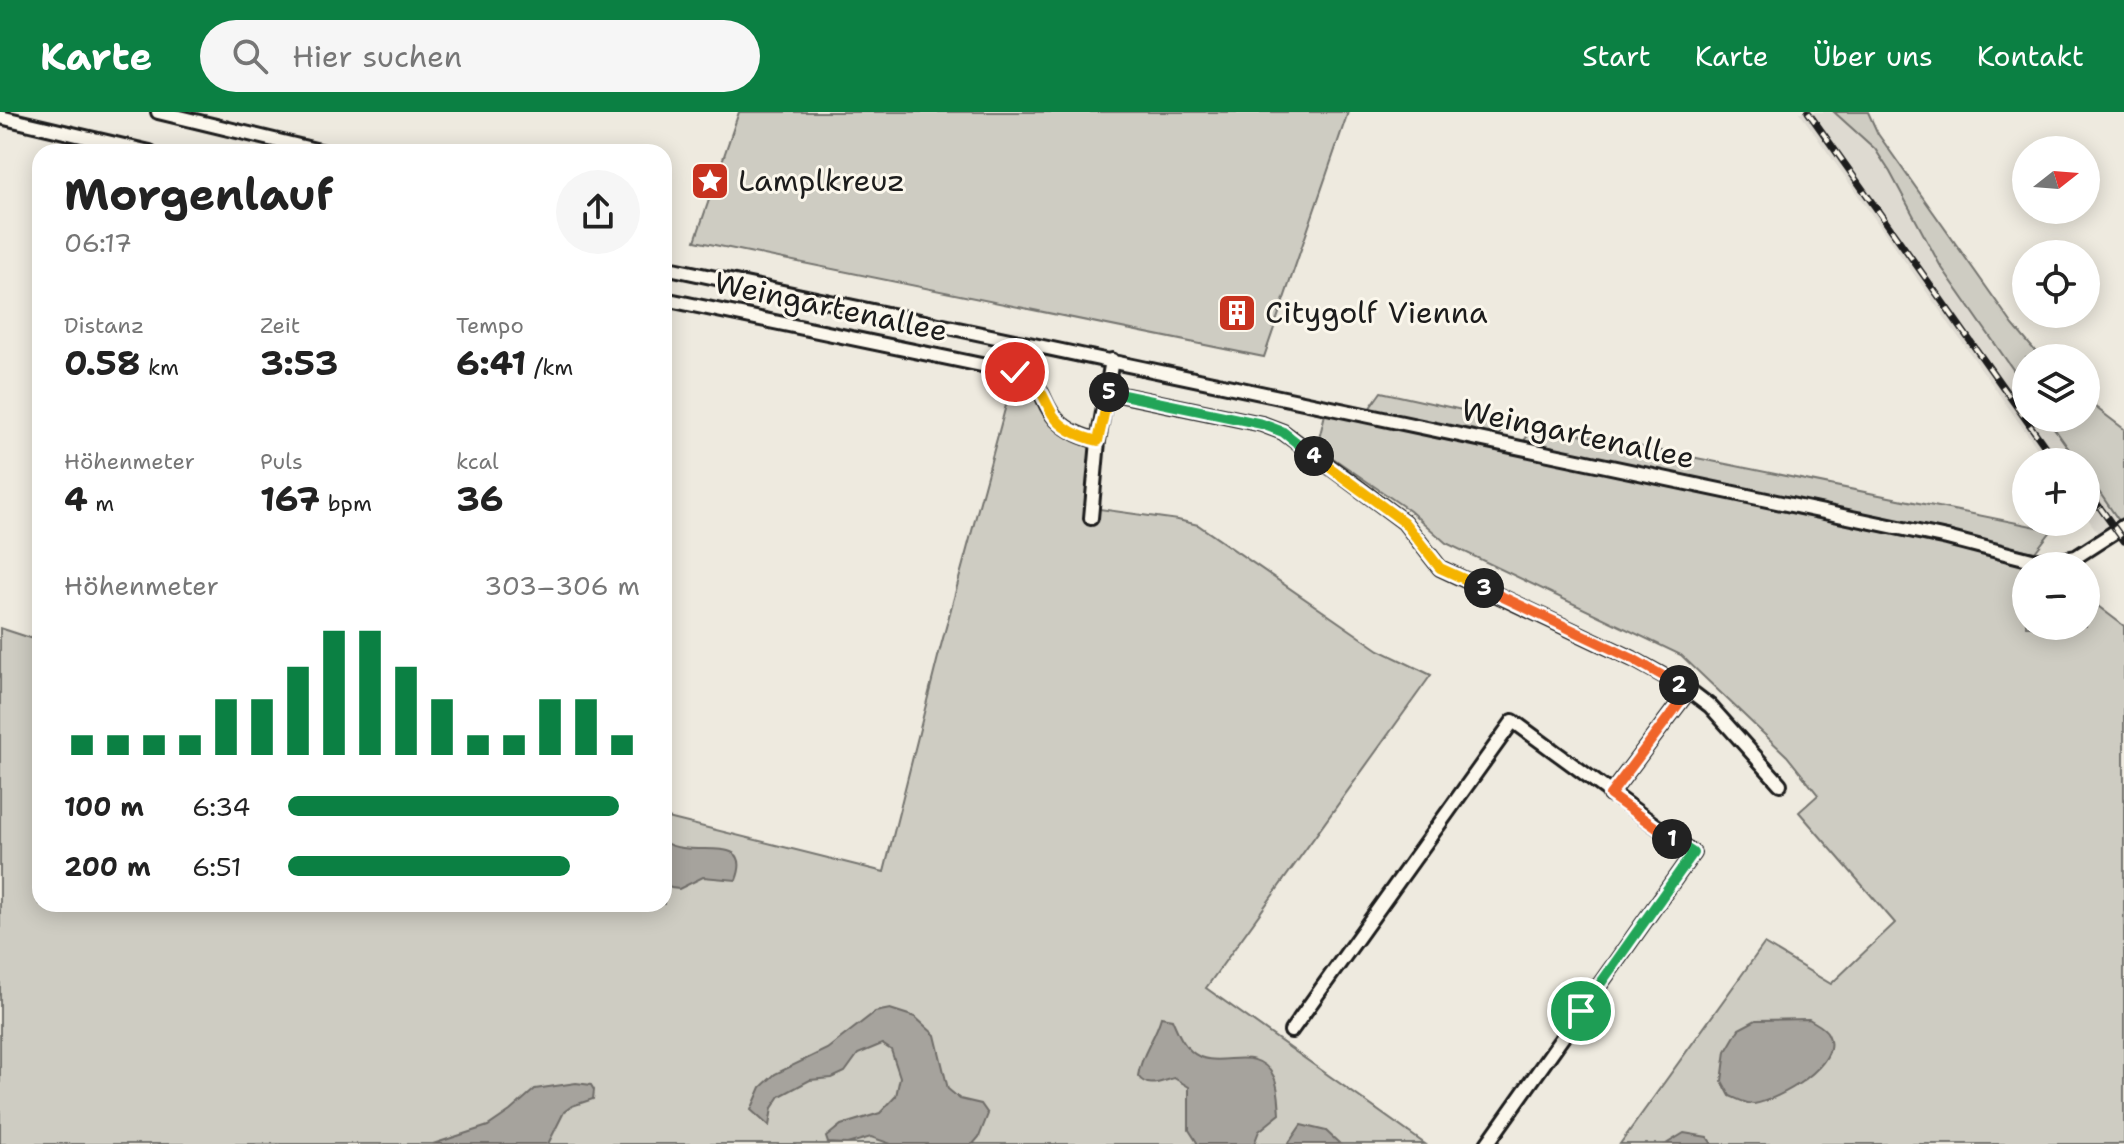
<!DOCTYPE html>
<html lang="de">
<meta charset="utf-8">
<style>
:root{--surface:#fff;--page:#f6f6f6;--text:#222;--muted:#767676;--accent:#0b8043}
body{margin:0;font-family:"Shantell Sans",sans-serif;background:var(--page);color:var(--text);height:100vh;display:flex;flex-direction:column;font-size:30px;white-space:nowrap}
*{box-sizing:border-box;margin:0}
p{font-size:26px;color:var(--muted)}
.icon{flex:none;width:44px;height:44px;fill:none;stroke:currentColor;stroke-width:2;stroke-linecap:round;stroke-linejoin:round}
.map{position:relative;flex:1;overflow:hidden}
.drawer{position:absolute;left:32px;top:32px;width:640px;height:768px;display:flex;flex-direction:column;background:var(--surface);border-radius:24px;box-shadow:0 4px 20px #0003}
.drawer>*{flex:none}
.needle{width:52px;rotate:73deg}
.buttons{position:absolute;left:2012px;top:24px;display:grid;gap:16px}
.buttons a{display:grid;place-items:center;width:88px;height:88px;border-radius:50%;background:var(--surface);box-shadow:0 4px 20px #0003;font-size:40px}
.pin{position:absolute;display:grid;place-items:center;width:68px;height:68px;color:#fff;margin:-34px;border:4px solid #fff;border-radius:50%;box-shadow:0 2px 8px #0007}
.km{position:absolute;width:40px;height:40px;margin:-20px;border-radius:50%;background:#222;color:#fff;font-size:22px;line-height:40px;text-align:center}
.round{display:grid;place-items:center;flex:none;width:84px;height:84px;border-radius:42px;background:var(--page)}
.headline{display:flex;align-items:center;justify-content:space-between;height:136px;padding:0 32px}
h1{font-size:44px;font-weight:700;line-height:60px}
.figures{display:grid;grid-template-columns:repeat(3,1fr);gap:12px;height:136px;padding:8px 32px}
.figures div{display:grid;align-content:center}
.figures b{font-size:34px;font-weight:700}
.figures small{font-size:22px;font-weight:400}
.figures p{font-size:22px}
.chart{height:224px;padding:16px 32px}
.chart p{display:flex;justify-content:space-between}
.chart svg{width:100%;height:144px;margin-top:8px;stroke:var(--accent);stroke-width:6}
ul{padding:0 32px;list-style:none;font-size:26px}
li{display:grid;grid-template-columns:128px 96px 1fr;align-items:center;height:60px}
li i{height:20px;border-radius:10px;background:var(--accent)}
header{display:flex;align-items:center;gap:48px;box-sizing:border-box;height:112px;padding:0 40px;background:var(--accent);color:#fff}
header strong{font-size:38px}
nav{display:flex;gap:44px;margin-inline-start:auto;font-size:28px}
.search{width:560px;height:72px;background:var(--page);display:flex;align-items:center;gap:20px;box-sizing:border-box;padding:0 28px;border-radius:44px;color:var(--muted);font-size:30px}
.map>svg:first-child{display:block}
.built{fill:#dedad1}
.green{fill:#ceccc2;stroke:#75746f;stroke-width:2}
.water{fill:#a6a39d;stroke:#6f6d69;stroke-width:2}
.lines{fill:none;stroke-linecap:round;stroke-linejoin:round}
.street-casing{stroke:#1c1c1c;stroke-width:18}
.street{stroke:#fbf7ec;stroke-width:12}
.rail-casing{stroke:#1c1c1c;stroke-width:7}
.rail{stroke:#fbf7ec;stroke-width:4;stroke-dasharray:12;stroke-linecap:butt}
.split-1-casing{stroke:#fff;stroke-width:16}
.split-2-casing{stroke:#fff;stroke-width:16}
.split-3-casing{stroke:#fff;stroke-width:16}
.split-4-casing{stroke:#fff;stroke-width:16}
.split-5-casing{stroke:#fff;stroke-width:16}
.split-6-casing{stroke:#fff;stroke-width:16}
.split-1{stroke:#22a559;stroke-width:10}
.split-2{stroke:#f0652b;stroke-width:10}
.split-3{stroke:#f0652b;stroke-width:10}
.split-4{stroke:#f5b400;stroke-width:10}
.split-5{stroke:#22a559;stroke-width:10}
.split-6{stroke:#f5b400;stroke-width:10}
.labels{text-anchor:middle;stroke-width:6;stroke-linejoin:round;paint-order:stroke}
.poi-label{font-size:30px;fill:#1c1c1c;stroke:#fbf7ec;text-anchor:start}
.street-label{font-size:30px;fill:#1c1c1c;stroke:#fbf7ec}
</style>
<header>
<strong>Karte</strong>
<div class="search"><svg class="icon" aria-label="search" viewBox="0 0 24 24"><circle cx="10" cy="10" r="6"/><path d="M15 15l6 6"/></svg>Hier suchen</div>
<nav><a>Start</a><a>Karte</a><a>Über uns</a><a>Kontakt</a></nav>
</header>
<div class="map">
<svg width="2124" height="1032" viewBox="0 0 2124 1032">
<rect width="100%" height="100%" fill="#eeeadf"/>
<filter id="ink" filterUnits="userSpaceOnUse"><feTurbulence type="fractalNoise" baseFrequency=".0125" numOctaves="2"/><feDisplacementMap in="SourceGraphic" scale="16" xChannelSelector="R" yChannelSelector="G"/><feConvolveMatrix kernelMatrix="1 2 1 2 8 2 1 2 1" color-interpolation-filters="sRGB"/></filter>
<g filter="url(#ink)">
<!-- built -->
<path class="built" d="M1799,0H1834L1875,37L1890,60L1940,153L2026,276V306H2047L2078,350H2047Z
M2086,361L2118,407L2098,421L2086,404Z"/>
<!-- green -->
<path class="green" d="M739,0H1348L1264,245L695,129Z
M1834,0H1868L1878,22L2013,213L2041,246H2026V276L1940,153L1890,60L1875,37Z
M1015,260L1030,266L1055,305L1098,329L1092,396L1178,408L1198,413L1379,538L1431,563L1206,876L1425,1032H0V516L40,529V792H664V705L884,760L939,541Z
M1381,280L1503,307L1499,326L1369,297Z
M2086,288L2124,317V416L2086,361V350H2078L2047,306H2086Z
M1327,294L1890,414L2042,454H2026V514H2086V485L2124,514V1032H1620L1764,832L1831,872L1895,811L1799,700L1818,683L1787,644L1681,543L1446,431L1410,399L1317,335Z
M1539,314L2052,418L2035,440L1523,330L1529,322Z"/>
<!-- water -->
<path class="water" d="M664,730C692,748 755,719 736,768L703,765L679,777L671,776L664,768Z
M890,897L915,905L935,923L948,977L960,987L981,992L988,1002L979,1025L973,1032H891L871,1025L847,1032L828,1031L826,1025L841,1013L880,1001L896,984L900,965L891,938L882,932L858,942L845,960L832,966L810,968L780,984L772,996L769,1014L751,998L761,975L775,962L827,937L875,900Z
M1161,905L1172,907C1177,918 1181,930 1191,939C1216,962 1255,928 1274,965C1279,975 1279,991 1280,1002L1259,1019L1254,1032H1198L1189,1018V975L1174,966C1160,970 1147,977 1138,964C1141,942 1155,927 1161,905Z
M1809,907C1815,911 1825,915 1828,922C1844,952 1778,988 1754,992C1746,992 1737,987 1730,984L1722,969L1726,939L1739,917L1756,908Z
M576,971L591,973L594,978L593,987L572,994L564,1000L548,1032H433L488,1014L510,999L535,977Z
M1301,1013L1326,1019L1340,1032H1288Z
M1684,1021L1707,1025L1712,1032H1666Z"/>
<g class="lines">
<defs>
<path id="street" d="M158,0L324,40
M0,5L150,40
M664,155L1947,426L2032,448L2055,449L2076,445L2124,414
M664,187L1015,260C1048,273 1038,287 1057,308C1069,320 1083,325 1098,329
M1108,280L1262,312L1283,320L1404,410L1440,456L1633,547L1689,578L1710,594L1780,672
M1091,406L1098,329L1112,248
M1610,683L1689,578
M1291,919L1513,609L1693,741L1487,1032"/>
</defs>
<!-- street casing -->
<use href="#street" class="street-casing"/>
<!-- street -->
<use href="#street" class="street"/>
<defs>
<path id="rail" d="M1808,0L2056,350
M2086,376L2124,429"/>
</defs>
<!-- rail casing -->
<use href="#rail" class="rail-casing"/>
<!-- rail -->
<use href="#rail" class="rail"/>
</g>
</g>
<g class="lines" filter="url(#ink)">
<defs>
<path id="split-1" d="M1581,899L1693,741L1672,727"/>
<path id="split-2" d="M1672,727L1610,683L1689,578L1679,573"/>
<path id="split-3" d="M1484,476L1633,547L1679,573"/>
<path id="split-4" d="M1314,344L1404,410L1440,456L1484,476"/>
<path id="split-5" d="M1109,280L1262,312L1283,320L1314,344"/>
<path id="split-6" d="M1015,260C1042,270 1040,281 1053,303C1063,318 1081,325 1098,329L1109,280"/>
</defs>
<!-- split-1 casing -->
<use href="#split-1" class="split-1-casing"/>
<!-- split-2 casing -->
<use href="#split-2" class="split-2-casing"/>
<!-- split-3 casing -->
<use href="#split-3" class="split-3-casing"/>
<!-- split-4 casing -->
<use href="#split-4" class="split-4-casing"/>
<!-- split-5 casing -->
<use href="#split-5" class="split-5-casing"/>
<!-- split-6 casing -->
<use href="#split-6" class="split-6-casing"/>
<!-- split-1 -->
<use href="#split-1" class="split-1"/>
<!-- split-2 -->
<use href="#split-2" class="split-2"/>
<!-- split-3 -->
<use href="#split-3" class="split-3"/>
<!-- split-4 -->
<use href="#split-4" class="split-4"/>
<!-- split-5 -->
<use href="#split-5" class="split-5"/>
<!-- split-6 -->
<use href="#split-6" class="split-6"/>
</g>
<!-- icons -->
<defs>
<symbol id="sight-square" viewBox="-11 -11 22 22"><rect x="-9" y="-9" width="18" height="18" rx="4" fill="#c8321e" stroke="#fbf7ec"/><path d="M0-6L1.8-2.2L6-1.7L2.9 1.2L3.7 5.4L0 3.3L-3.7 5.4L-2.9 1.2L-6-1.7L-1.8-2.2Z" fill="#fff"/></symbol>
<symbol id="building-square" viewBox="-11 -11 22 22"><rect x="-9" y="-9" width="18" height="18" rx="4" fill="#c8321e" stroke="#fbf7ec"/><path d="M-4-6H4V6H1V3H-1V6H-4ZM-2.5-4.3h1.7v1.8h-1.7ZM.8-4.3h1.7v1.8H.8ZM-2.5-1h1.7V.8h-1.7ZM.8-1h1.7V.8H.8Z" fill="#fff"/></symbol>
</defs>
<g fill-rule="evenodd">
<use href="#sight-square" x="688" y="47" width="44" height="44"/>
<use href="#building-square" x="1215" y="179" width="44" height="44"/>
</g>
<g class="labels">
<!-- poi labels -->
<g class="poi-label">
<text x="738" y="79">Lamplkreuz</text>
<text x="1265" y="211">Citygolf Vienna</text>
</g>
<!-- street labels -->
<g class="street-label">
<text transform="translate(831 195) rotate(12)" y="10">Weingartenallee</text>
<text transform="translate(1578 322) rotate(12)" y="10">Weingartenallee</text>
</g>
</g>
</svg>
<div class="buttons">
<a><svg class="needle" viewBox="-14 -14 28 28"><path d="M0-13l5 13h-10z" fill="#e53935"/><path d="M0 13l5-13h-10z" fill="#767676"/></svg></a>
<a><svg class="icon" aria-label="locate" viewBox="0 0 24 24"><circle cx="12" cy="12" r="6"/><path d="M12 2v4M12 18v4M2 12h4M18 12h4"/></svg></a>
<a><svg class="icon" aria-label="layers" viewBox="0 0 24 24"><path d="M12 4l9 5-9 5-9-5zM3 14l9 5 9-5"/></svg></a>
<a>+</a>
<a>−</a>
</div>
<div class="pin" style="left:1581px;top:899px;background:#1e9e55"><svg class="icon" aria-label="arrive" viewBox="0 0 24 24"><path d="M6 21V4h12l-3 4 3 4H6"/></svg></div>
<div class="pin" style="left:1015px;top:260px;background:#d93025"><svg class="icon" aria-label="check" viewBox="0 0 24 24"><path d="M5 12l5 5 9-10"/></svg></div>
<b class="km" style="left:1672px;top:727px">1</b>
<b class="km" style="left:1679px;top:573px">2</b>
<b class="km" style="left:1484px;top:476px">3</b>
<b class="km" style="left:1314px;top:344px">4</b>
<b class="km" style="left:1109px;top:280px">5</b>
<section class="drawer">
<div class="headline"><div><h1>Morgenlauf</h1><p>06:17</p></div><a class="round"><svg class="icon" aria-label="share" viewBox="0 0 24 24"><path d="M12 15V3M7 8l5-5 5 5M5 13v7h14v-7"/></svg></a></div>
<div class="figures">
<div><p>Distanz</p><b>0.58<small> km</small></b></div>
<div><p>Zeit</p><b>3:53</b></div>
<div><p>Tempo</p><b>6:41<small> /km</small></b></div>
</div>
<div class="figures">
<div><p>Höhenmeter</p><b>4<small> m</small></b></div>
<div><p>Puls</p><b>167<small> bpm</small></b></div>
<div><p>kcal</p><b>36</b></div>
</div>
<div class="chart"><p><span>Höhenmeter</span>303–306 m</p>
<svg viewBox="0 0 160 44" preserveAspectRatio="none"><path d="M5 44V38M15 44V38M25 44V38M35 44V38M45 44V27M55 44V27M65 44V17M75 44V6M85 44V6M95 44V17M105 44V27M115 44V38M125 44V38M135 44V27M145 44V27M155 44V38"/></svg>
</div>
<ul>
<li><b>100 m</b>6:34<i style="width:94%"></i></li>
<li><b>200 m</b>6:51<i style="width:80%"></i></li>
</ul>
</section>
</div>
